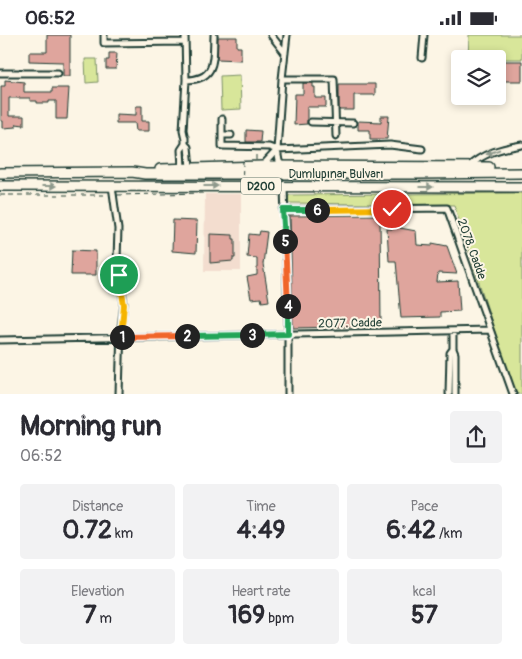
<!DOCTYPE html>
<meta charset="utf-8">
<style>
:root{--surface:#fff;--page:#f2f2f3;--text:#2b2b33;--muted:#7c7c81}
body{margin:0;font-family:Pangolin,sans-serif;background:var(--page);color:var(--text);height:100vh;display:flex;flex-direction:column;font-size:19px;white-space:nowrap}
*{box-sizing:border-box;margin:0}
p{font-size:16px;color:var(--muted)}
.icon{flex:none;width:28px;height:28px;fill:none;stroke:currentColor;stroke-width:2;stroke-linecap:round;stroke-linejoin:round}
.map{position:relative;height:359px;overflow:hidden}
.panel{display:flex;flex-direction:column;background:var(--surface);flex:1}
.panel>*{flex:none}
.buttons{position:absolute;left:451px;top:15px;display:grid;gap:10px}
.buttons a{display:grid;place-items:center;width:55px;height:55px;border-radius:5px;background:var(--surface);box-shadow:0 2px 8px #0003;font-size:25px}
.pin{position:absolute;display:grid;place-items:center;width:42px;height:42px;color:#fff;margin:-21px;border:2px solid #fff;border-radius:50%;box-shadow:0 1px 5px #0007}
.km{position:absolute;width:25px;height:25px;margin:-12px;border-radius:50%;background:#222;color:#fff;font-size:14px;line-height:25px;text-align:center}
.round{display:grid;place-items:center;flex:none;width:52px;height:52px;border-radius:5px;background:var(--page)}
.headline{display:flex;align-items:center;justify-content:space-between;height:85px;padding:0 20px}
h1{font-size:28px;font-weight:700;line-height:38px}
.stats{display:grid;grid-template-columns:repeat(3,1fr);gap:8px;height:85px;padding:5px 20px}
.stats div{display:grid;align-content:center;border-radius:5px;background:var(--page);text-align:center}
.stats b{font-size:25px;font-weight:700}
.stats small{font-size:14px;font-weight:400}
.stats p{font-size:14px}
.status{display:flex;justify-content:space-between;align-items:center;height:35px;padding:0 25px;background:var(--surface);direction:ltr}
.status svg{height:14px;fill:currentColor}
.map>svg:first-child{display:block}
.built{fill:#f3ddcf}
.green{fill:#d8e69a;stroke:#7c9267}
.building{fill:#dfa59d;stroke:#1f3d34}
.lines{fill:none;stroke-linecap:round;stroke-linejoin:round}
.street-casing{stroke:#1f3d34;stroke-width:9}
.highway-casing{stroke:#1f3d34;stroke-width:12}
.path{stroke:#1f3d34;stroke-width:1;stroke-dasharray:5 4;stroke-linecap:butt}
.street{stroke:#fcf5e5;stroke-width:5}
.highway{stroke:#fcf5e5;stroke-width:9}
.path-bridge{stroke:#1f3d34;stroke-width:1;stroke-dasharray:5 4;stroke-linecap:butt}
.oneway{fill:#8e998c}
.split-1-casing{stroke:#fff;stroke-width:10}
.split-2-casing{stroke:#fff;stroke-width:10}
.split-3-casing{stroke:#fff;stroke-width:10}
.split-4-casing{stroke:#fff;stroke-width:10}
.split-5-casing{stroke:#fff;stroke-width:10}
.split-6-casing{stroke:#fff;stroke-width:10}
.split-7-casing{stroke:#fff;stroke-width:10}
.split-1{stroke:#f5b400;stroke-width:6}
.split-2{stroke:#f0652b;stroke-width:6}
.split-3{stroke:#22a559;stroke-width:6}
.split-4{stroke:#22a559;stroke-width:6}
.split-5{stroke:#f0652b;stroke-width:6}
.split-6{stroke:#22a559;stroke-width:6}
.split-7{stroke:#f5b400;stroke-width:6}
.labels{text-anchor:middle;stroke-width:4;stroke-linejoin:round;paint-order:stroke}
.shield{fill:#fcf5e5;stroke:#617469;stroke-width:1}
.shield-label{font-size:11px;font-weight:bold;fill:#1f3d34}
.street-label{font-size:12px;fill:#1f3d34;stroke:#fcf5e5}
</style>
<div class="status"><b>06:52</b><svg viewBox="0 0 49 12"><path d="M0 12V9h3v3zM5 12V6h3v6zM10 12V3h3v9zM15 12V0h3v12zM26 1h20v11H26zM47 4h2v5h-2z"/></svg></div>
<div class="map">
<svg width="522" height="359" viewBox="0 0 522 359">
<rect width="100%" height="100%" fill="#fcf5e5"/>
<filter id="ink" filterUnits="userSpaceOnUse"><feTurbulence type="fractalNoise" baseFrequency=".02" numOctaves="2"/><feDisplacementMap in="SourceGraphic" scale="10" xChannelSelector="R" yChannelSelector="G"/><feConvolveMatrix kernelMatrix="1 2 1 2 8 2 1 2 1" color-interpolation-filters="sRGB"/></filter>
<g filter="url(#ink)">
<!-- built -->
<path class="built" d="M205,159H241V236H204Z"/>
<!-- green -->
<path class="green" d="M469,0H522V24H468Z
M85,24H97L98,47L86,48Z
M240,40L241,74L221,75L220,41Z
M522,158V359H515L454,170L287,168L289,160Z"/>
<!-- building -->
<path class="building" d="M47,0H70V41H63V27L29,26V17H47Z
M218,2H237V12H241V25L217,24Z
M109,18H117L116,34H106V25H109Z
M498,26H522V46H498Z
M5,45L24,47V57H52V53H69L67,84H56V66H49V68H37V66H30V63H9V81H24V90L16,89V92L3,93V86H1V51H5Z
M303,48H313V52H315V63H326V72H307V89L294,90L295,59H303Z
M339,49H375V60H354V75H339Z
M136,71H142V86H149V96H136L135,88H116V79L136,80Z
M381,81H389L387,104H370V95H358V86L381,87Z
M246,95L261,96L260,107H246Z
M380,180L381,291L293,293L290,181Z
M173,185L197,186L196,218L172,216Z
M395,189H400V193L416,196L417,210L432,211V208L447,211L457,239L438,238L437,247L458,246L460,276L440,277V282L401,283L396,226H389L387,194H394Z
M260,196L267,197L263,229L269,266L262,267L261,263L251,264L247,242L257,240V223L247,222L249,199L259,200Z
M210,199L233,200V204H235V223H233V226L210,228Z
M72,215L96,216V240H71Z"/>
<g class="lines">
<defs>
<path id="street" d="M104,0V8L185,7
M271,0L285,18
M422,23L424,0
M0,38H58
M282,44L287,0
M186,45C217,45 213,24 214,0
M222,84V111L269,112L277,115L390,110L422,114
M311,87L353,88
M222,100H231
M185,104L183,95L186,45L185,0
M185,109L188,112L190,132
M262,131L277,115
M282,131L279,126L277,115L282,44H334L336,101
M182,132L181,115L185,109V102
M468,132C483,118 502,113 522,110
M112,151L118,194L117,224L124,269L121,292L119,359
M284,151L288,288V359
M283,175L447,173L513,359
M0,305L490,295
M453,314L455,319V359
M449,359L450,318L453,314V296"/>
<path id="highway" d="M160,134L262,131L489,132
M0,138L132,137L145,139H416L522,138
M0,151L522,152"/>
</defs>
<!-- street casing -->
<use href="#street" class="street-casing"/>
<!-- highway casing -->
<use href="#highway" class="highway-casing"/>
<!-- path -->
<path class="path" d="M256,125V116
M0,160H108
M117,160L205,158"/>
<!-- street -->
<use href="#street" class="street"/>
<!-- highway -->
<use href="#highway" class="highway"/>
<!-- path-bridge -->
<path class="path-bridge" d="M242,158L243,126"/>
</g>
<!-- one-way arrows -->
<defs><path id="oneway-solid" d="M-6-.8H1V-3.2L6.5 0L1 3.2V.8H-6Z" transform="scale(1.25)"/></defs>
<g class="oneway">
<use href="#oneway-solid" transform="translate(493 117) rotate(160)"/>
<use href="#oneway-solid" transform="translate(49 151)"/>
<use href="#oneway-solid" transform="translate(211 151)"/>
<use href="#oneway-solid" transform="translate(426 152)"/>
</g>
</g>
<g class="lines" filter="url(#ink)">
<defs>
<path id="split-1" d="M119,240L124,270L121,302H122"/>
<path id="split-2" d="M122,302L187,301"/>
<path id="split-3" d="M187,301L252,300"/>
<path id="split-4" d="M252,300L288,299V271"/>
<path id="split-5" d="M285,206L288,271"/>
<path id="split-6" d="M285,206L283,175H317"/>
<path id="split-7" d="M317,175L392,174"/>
</defs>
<!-- split-1 casing -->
<use href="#split-1" class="split-1-casing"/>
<!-- split-2 casing -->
<use href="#split-2" class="split-2-casing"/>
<!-- split-3 casing -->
<use href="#split-3" class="split-3-casing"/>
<!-- split-4 casing -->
<use href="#split-4" class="split-4-casing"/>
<!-- split-5 casing -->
<use href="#split-5" class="split-5-casing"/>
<!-- split-6 casing -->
<use href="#split-6" class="split-6-casing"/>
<!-- split-7 casing -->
<use href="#split-7" class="split-7-casing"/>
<!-- split-1 -->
<use href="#split-1" class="split-1"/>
<!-- split-2 -->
<use href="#split-2" class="split-2"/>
<!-- split-3 -->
<use href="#split-3" class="split-3"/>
<!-- split-4 -->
<use href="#split-4" class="split-4"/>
<!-- split-5 -->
<use href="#split-5" class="split-5"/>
<!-- split-6 -->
<use href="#split-6" class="split-6"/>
<!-- split-7 -->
<use href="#split-7" class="split-7"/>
</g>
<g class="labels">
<!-- shield labels -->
<rect class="shield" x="241" y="142.5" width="40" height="17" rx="4"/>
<g class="shield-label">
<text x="261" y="155">D200</text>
</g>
<!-- street labels -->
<g class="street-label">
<text x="336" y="143">Dumlupınar Bulvarı</text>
<text transform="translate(472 214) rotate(70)" y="4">2078. Cadde</text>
<text transform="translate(350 288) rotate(-1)" y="4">2077. Cadde</text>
</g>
</g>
</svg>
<div class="buttons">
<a><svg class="icon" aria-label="layers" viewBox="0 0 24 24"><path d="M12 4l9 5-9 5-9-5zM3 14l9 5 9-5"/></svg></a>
</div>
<div class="pin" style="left:119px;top:240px;background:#1e9e55"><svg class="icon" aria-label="arrive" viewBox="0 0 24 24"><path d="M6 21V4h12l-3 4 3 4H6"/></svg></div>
<div class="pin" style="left:392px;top:174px;background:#d93025"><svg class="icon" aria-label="check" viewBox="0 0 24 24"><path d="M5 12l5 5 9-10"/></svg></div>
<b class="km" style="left:122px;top:302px">1</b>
<b class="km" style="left:187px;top:301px">2</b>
<b class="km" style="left:252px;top:300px">3</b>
<b class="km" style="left:288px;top:271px">4</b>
<b class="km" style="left:285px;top:206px">5</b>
<b class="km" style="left:317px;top:175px">6</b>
</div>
<section class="panel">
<div class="headline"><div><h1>Morning run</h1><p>06:52</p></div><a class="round"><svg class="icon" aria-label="share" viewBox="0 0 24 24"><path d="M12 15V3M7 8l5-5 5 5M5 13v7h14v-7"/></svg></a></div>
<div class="stats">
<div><p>Distance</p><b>0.72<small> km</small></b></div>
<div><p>Time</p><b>4:49</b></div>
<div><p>Pace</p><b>6:42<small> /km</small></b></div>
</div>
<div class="stats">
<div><p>Elevation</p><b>7<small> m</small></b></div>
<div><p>Heart rate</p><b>169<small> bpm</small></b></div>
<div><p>kcal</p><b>57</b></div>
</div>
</section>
